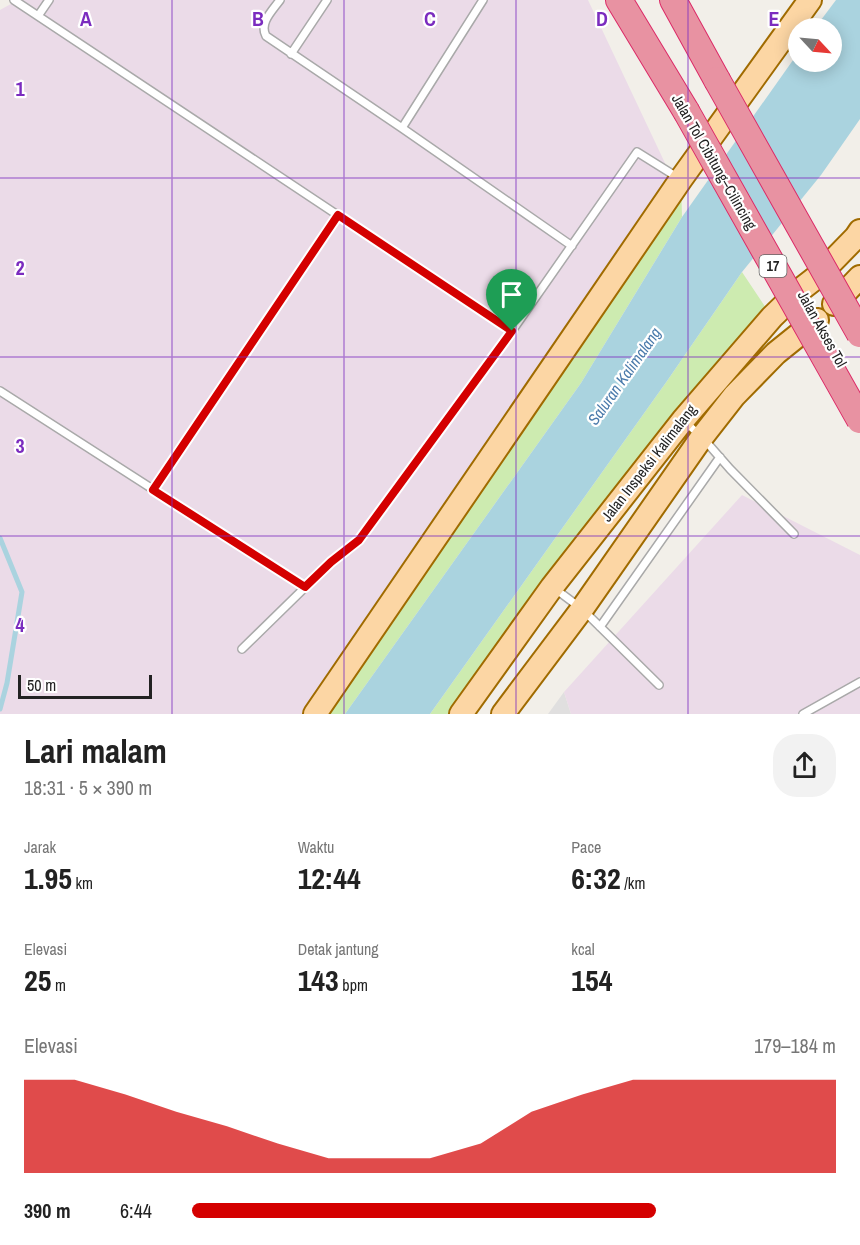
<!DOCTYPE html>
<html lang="id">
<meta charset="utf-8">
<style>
:root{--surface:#fff;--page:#f2f2f2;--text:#222;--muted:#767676;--accent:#d40000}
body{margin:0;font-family:"Archivo Narrow",sans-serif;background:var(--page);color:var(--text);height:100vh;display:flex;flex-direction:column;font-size:22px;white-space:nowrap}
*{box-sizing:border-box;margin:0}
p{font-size:20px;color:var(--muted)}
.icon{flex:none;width:33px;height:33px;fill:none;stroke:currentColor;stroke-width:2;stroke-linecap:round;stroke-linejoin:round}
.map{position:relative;height:714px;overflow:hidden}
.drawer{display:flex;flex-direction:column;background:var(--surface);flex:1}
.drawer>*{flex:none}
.needle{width:39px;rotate:116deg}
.tools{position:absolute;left:788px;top:18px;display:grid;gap:12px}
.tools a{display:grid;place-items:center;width:54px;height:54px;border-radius:50%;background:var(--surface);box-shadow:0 3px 15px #0003;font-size:30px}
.scale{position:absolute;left:18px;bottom:15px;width:134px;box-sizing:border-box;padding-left:6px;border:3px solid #222;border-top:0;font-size:16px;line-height:21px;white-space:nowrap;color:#222;-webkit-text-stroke:4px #fff;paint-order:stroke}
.pin{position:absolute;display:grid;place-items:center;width:51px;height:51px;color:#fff;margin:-62px -26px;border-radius:50% 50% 50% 0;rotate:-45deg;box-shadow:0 0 6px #0007}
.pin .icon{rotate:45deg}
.round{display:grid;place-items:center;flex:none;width:63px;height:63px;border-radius:24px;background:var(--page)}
.overview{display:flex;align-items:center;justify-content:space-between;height:102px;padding:0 24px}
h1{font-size:33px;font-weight:700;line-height:45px}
.metrics{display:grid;grid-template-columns:repeat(3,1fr);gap:9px;height:102px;padding:6px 24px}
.metrics div{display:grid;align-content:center}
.metrics b{font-size:30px;font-weight:700}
.metrics small{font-size:16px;font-weight:400}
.metrics p{font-size:16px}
.chart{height:168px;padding:12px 24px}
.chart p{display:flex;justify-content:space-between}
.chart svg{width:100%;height:108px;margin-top:6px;fill:var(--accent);opacity:.7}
ul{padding:0 24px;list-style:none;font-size:20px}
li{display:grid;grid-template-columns:96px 72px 1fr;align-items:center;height:45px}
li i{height:15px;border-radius:8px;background:var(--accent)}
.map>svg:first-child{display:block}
.residential{fill:#e0dfdf}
.industrial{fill:#ebdbe8}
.grass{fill:#cdebb0}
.water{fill:#aad3df}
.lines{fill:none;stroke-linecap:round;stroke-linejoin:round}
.stream{stroke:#aad3df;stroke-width:5}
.service-casing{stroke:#a9a9a9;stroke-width:10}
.primary-casing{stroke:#a06b00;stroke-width:26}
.motorway-casing{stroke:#dc2a67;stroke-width:28}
.service{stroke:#fff;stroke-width:7}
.primary{stroke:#fcd6a4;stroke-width:22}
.motorway{stroke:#e892a2;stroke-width:26}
.motorway-bridge-casing{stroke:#dc2a67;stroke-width:28;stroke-linecap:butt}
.motorway-bridge{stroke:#e892a2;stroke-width:26}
.route-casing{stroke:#fff;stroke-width:12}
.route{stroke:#d40000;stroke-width:8}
.grid{fill:none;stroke:#7b2cbf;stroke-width:1.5;stroke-opacity:0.55}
.labels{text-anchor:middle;stroke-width:4.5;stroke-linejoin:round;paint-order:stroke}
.shield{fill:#fff;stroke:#646464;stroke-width:1.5}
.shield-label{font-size:14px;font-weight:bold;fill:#222}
.street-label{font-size:15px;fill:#222;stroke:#fff}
.water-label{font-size:16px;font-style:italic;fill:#4a7aab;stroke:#fff}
.grid-label{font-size:20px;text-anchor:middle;font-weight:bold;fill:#7b2cbf;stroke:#fff;stroke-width:4.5;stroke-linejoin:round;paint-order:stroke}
</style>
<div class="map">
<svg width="860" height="714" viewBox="0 0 860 714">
<rect width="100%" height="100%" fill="#f2efe9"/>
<!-- residential -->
<path class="residential" d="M564,692L571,714H548Z"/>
<!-- industrial -->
<path class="industrial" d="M18,0H588L673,180L309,714H0V10Z
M742,495L860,555V714H571L564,692Z"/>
<!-- grass -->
<path class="grass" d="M681,179L682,217L581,383L345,714H315Z
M742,272L772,317L461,714H430L667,381Z"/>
<!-- water -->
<path class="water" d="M836,0H860V119L821,175L742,272L667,381L430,714H345L581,383L682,217L798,53V62H831V28H815Z"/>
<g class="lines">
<!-- stream -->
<path class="stream" d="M0,538L22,592L7,683L0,709"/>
<defs>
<path id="service" d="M14,0L512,331
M280,0C272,11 259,23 266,36L402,128L572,246
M38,16L49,0
M291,54L327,0
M402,128L483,0
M0,391L305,587
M685,422L702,437L730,469L794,534
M153,490L338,215
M554,588L582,609L659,685
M600,627L720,457
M242,649L331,562L359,541L512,331L637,152L677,177
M803,714L860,682"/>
<path id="primary" d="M834,304L860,277
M315,714L681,179L810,0
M461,714L552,587L683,420L772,317L800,290L818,276L856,237L860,231
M503,714L582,609L702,437L734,396L776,353L817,320"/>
<path id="motorway" d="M619,0L686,111
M673,0L717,80"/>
</defs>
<!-- service casing -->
<use href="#service" class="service-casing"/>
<!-- primary casing -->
<use href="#primary" class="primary-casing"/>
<!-- motorway casing -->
<use href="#motorway" class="motorway-casing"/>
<!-- service -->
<use href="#service" class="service"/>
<!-- primary -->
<use href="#primary" class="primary"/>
<!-- motorway -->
<use href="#motorway" class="motorway"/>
<defs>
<path id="motorway-bridge" d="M717,80L860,334
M686,111L860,420"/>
</defs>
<!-- motorway-bridge casing -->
<use href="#motorway-bridge" class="motorway-bridge-casing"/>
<!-- motorway-bridge -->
<use href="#motorway-bridge" class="motorway-bridge"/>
</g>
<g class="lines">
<defs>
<path id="route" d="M338,215L512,331L359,540L331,562L305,587L153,490Z"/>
</defs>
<!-- route casing -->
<use href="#route" class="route-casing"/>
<!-- route -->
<use href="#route" class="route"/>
</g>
<!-- grid -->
<path class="grid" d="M172,0V714M344,0V714M516,0V714M688,0V714M0,178H860M0,357H860M0,536H860"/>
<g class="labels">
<!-- shield labels -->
<rect class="shield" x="759.5" y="255" width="27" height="22" rx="4.5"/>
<g class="shield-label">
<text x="773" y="271">17</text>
</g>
<!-- street labels -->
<g class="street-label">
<text transform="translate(714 162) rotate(60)" y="5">Jalan Tol Cibitung–Cilincing</text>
<text transform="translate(822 329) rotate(61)" y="5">Jalan Akses Tol</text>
<text transform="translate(649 463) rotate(-52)" y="5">Jalan Inspeksi Kalimalang</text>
</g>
<!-- water labels -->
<g class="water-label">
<text transform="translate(624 376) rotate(-55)" y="6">Saluran Kalimalang</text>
</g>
</g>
<g class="grid-label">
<text x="86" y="26">A</text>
<text x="258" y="26">B</text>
<text x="430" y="26">C</text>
<text x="602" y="26">D</text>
<text x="774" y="26">E</text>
<text x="20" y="96">1</text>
<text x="20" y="275">2</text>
<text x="20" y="453">3</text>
<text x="20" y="632">4</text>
</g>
</svg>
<div class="tools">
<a><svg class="needle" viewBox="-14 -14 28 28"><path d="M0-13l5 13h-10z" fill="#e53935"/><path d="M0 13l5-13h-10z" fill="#767676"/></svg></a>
</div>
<div class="scale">50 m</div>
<div class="pin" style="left:512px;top:331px;background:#1e9e55"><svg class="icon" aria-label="arrive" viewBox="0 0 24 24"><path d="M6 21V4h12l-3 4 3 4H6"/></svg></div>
</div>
<section class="drawer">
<div class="overview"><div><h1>Lari malam</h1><p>18:31 · 5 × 390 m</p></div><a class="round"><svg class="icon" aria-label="share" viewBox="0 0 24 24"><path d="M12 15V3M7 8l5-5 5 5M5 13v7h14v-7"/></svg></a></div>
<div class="metrics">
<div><p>Jarak</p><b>1.95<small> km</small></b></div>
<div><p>Waktu</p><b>12:44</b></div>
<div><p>Pace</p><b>6:32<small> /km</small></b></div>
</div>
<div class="metrics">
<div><p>Elevasi</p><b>25<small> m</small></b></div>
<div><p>Detak jantung</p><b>143<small> bpm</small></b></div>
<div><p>kcal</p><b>154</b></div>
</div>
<div class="chart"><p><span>Elevasi</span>179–184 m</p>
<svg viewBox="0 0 160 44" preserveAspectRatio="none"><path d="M0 44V6L10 6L20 12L30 19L40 25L50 32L60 38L70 38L80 38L90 32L100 19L110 12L120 6L130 6L140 6L150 6L160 6V44z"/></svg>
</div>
<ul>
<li><b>390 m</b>6:44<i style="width:72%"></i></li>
</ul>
</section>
